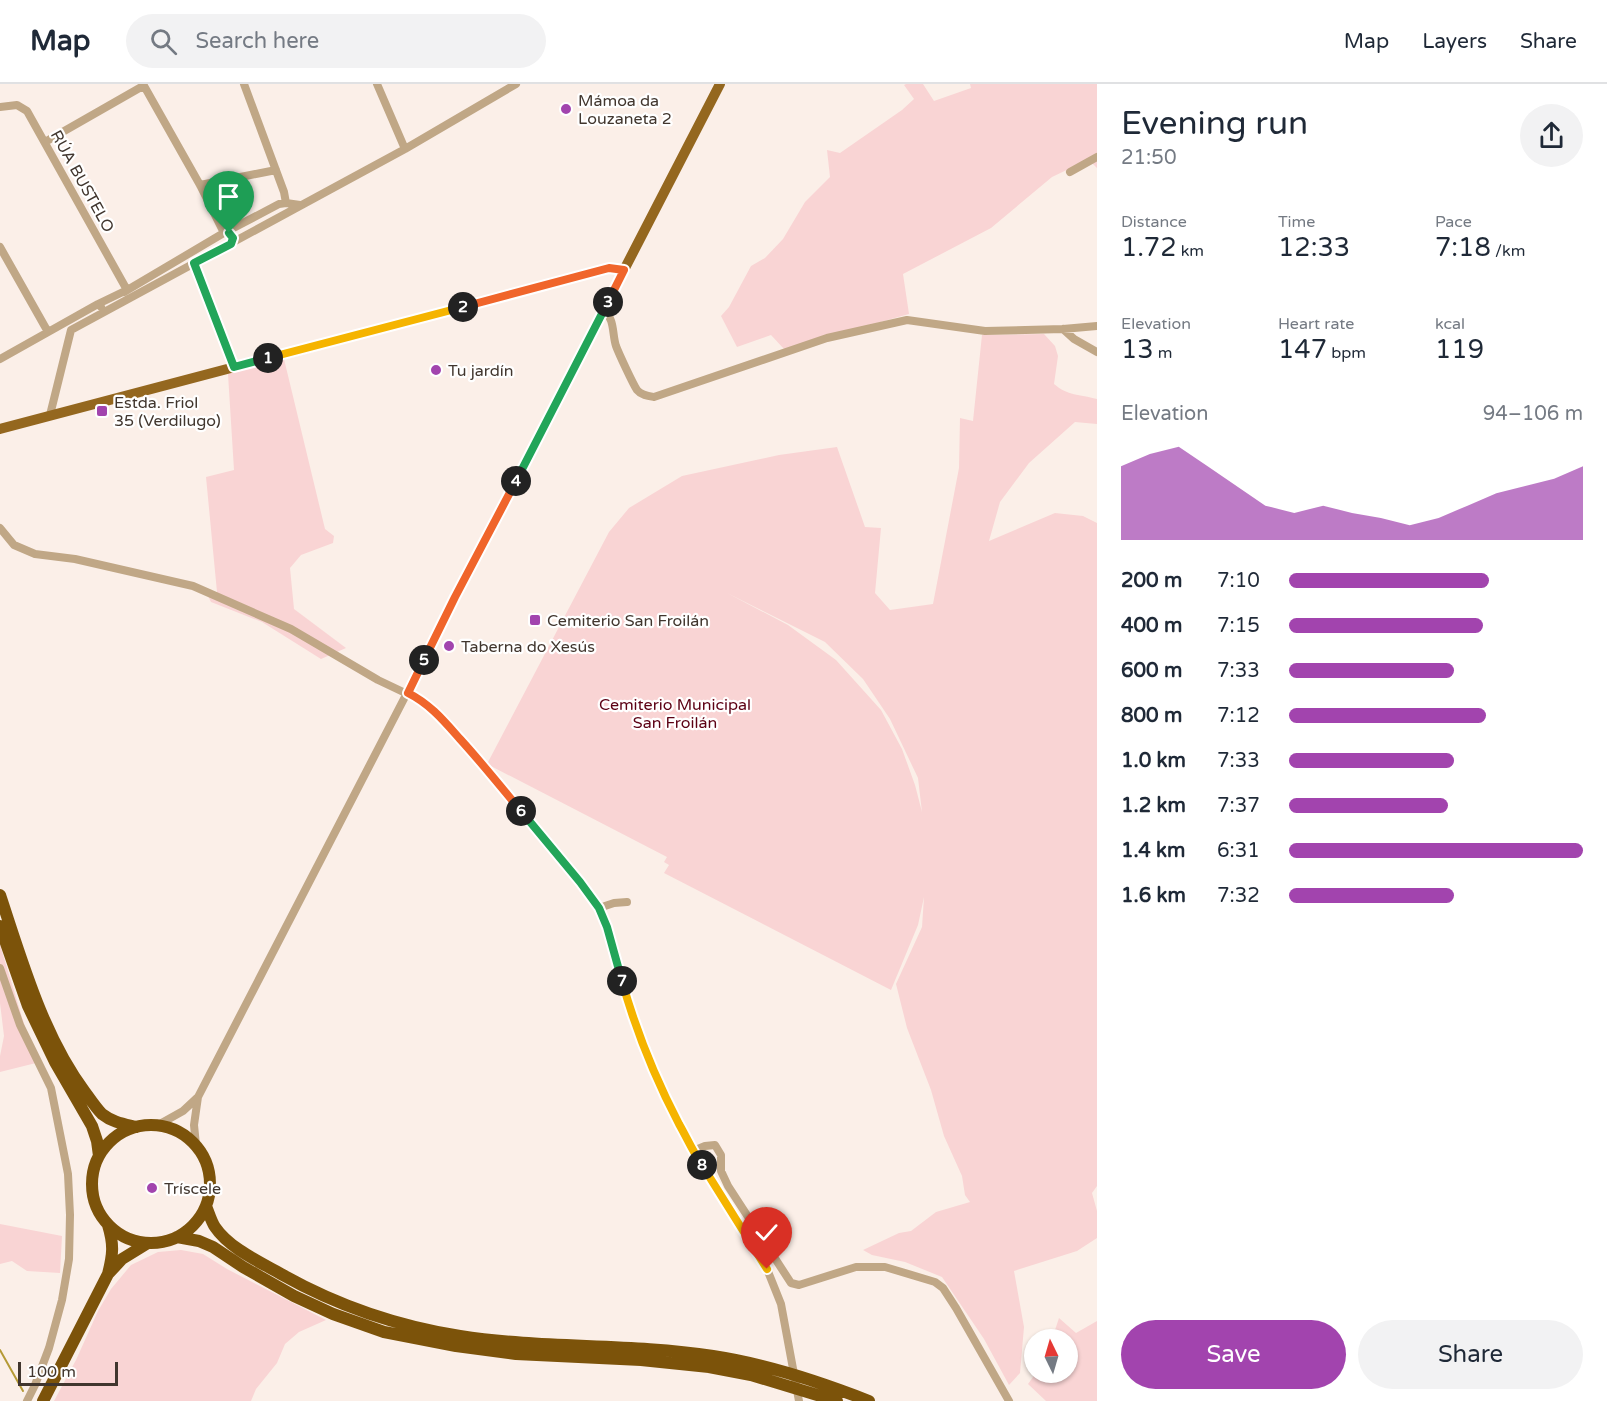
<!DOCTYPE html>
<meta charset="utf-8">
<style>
:root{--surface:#fff;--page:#f2f2f3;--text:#1f2937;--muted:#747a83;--line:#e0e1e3;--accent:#a244ae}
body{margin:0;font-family:"Varela Round",sans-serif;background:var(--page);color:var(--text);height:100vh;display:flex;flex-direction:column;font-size:22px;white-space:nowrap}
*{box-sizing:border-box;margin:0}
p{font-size:20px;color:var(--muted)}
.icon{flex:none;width:33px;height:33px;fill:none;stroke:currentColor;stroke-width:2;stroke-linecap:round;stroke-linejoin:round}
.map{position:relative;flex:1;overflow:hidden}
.details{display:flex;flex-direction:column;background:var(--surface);width:510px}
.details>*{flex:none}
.needle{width:39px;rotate:355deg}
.controls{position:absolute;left:1024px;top:1245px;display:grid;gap:12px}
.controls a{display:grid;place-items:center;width:54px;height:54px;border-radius:50%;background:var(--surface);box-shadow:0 2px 4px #0004;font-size:30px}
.scale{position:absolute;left:18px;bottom:15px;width:100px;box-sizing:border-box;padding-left:6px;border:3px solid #41362e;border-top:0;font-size:16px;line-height:21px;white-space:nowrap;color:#41362e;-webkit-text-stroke:4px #fff;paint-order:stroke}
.pin{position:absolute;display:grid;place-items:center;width:51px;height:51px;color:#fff;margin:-62px -26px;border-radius:50% 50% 50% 0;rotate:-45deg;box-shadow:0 0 6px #0007}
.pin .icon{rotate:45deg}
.km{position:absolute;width:30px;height:30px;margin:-15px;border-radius:50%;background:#222;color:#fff;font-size:16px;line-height:30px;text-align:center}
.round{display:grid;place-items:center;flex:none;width:63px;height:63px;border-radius:32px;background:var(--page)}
.overview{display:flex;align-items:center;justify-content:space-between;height:102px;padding:0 24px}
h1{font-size:33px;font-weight:600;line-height:45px}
.stats{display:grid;grid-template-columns:repeat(3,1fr);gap:9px;height:102px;padding:6px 24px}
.stats div{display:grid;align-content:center}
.stats b{font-size:26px;font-weight:600}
.stats small{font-size:16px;font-weight:400}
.stats p{font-size:16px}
.chart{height:168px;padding:12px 24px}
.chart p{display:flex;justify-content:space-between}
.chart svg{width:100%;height:108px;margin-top:6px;fill:var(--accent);opacity:.7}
.button{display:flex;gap:12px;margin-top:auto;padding:12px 24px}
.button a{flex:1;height:69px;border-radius:36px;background:var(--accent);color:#fff;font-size:24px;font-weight:600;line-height:69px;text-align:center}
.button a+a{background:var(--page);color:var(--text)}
ul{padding:0 24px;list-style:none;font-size:20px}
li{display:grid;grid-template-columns:96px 72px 1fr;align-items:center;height:45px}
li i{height:15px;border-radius:8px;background:var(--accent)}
header{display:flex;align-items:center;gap:36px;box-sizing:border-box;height:84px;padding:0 30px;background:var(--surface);border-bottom:2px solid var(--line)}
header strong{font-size:28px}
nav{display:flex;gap:33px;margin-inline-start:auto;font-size:21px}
.search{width:420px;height:54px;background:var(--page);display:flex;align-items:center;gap:15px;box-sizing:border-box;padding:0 21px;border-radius:33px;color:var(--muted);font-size:22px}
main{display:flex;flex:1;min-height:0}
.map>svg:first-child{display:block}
.green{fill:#f9d4d4;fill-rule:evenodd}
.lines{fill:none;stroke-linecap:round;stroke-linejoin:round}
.stream{stroke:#b59a36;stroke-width:2}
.minor{stroke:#c0a786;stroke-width:8}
.major{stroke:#94671f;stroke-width:10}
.highway{stroke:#7c530a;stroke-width:12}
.split-1-casing{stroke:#fff;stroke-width:12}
.split-2-casing{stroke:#fff;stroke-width:12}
.split-3-casing{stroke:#fff;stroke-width:12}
.split-4-casing{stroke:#fff;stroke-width:12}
.split-5-casing{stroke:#fff;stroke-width:12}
.split-6-casing{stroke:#fff;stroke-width:12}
.split-7-casing{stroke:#fff;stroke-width:12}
.split-8-casing{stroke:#fff;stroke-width:12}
.split-9-casing{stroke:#fff;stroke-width:12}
.split-1{stroke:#22a559;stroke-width:8}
.split-2{stroke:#f5b400;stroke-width:8}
.split-3{stroke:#f0652b;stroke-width:8}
.split-4{stroke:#22a559;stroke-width:8}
.split-5{stroke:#f0652b;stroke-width:8}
.split-6{stroke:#f0652b;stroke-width:8}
.split-7{stroke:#22a559;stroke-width:8}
.split-8{stroke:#f5b400;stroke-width:8}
.split-9{stroke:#f5b400;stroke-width:8}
.poi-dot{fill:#a244ae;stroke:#fff;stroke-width:2}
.labels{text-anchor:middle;stroke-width:4.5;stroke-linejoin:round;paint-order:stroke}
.poi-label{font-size:16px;fill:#41362e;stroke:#fff;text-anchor:start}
.street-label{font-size:16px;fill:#41362e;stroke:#fff}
.park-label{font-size:16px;fill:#5c0114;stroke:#fff}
</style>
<header>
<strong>Map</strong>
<div class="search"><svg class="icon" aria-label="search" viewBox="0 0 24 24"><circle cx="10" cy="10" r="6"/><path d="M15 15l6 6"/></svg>Search here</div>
<nav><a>Map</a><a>Layers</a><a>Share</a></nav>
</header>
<main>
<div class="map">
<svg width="1097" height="1317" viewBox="0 0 1097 1317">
<rect width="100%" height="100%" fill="#fbefe8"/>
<!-- green -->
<path class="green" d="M906,0H923L934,17L971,4L970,0H1097V84L1092,79L1075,82L1052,93L991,144L903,190L909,230L784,265L771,251L737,263L721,232L729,223L751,182L765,174L783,155L805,118L830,93L827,66L840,69L902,26L914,15L904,1Z
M1044,250L1055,262L1058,272L1054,300C1068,312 1079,310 1097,315V340L1075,338L1029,379L1000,418L989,457L1055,429L1083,432L1097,439V1102L1092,1109L1097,1127V1154L1077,1167L1014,1187L1024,1243L1020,1289L1009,1301L984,1255L942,1193L905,1178L872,1171L863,1166L899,1149L911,1147L936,1128L970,1118L965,1111L962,1092L944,1052L931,1006L907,944L896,900L922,843L924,813L918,841L891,906L664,789L669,781L664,778L667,773L487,680L609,448L629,424L682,392L779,371L837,363L865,443L881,444L875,509L890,526L933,520L959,384L960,334L973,337L982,251ZM727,509L825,558L863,595L890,635L918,694L922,728L915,701L902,665L881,626L836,576L788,541Z
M284,275L325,445L334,452L333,459L301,471L290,484L294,525L346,564L321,575L262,538L211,518L206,508H217L206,393L234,386L228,290Z
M0,861L36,979L0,988V972L4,952L0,919Z
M0,1140L62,1152L60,1189L27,1187L12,1177L0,1180Z
M181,1166L203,1170L227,1185L326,1236L299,1248L285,1260L277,1279L256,1305L251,1317H54L76,1276L98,1227L111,1205L131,1181L158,1168Z
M1059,1234L1076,1249L1097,1237V1317H1046L1028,1300L1036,1289L1068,1288V1256L1052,1255Z"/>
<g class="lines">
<!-- stream -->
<path class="stream" d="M0,1266L23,1307"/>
<!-- minor -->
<path class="minor" d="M143,0L200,101L224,149
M244,0L284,108L286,119
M377,0L405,65
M0,23L17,21L27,27L127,206L98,220
M45,58L143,2
M1070,88L1097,73
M200,101L276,86
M0,163L48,248
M194,179L234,283
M124,208L222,150L279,120L286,119L300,121
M604,227C615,235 612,250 616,262C619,270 633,300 637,306C641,311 648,312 654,313L827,254L907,236L985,247L1063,245L1097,242
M1063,245L1074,255L1097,268
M0,275L98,220L101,223
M50,331L71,246L405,65L516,0
M0,444L14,461L35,470L75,475L193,502L291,545L378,596L418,615L436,628L481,679L580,798L599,824L607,843L636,945L648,976L667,1017L693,1067L767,1185L781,1220L799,1317
M599,824L614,819L627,818
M0,884L20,941L51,1004L68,1090L70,1131L69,1175L62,1216L49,1264L35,1301L27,1317
M158,1041L183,1027L198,1013L407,609L452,519L519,392L624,186
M196,1061L194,1041L198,1013
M693,1067L705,1062L715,1061L721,1071V1087L728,1102L791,1199L799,1201L856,1183H885L935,1198L943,1204L956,1224L1009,1317"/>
<!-- major -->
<path class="major" d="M0,345L610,184L624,186L720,0"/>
<!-- highway -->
<path class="highway" d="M0,811C22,877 43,952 85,1008C90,1015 96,1024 102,1030C112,1038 124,1040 136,1043
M0,842L28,922L55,978L92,1042L97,1057L99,1072
M92 1100a59 59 0 1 1 118 0a59 59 0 1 1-118 0Z
M206,1122C209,1129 211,1137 215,1143C229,1164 260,1178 281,1190C336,1221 397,1242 460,1252C543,1265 629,1259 713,1272C766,1280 818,1297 869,1317
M177,1153L199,1157L213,1163L243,1183L294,1212L333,1230L384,1248L456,1262L516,1270L641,1276L709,1283L751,1291L837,1317
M109,1189L122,1175L148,1159
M43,1317L108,1190C113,1170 114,1161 108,1141"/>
</g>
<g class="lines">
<defs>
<path id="split-1" d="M229,149L233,154L231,160L194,179L234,283L268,274"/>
<path id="split-2" d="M268,274L463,223"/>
<path id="split-3" d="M463,223L609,184L624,186L608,218"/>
<path id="split-4" d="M516,397L608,218"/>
<path id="split-5" d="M424,576L455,513L516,397"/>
<path id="split-6" d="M424,576L408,609C430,620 444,637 460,655C481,678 501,703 521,727"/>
<path id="split-7" d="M521,727L580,798L599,824L607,843L622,897"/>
<path id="split-8" d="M622,897C636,947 655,994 679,1040C687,1054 693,1068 702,1081"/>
<path id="split-9" d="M702,1081L767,1185"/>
</defs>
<!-- split-1 casing -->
<use href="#split-1" class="split-1-casing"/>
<!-- split-2 casing -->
<use href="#split-2" class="split-2-casing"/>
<!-- split-3 casing -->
<use href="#split-3" class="split-3-casing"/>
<!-- split-4 casing -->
<use href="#split-4" class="split-4-casing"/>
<!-- split-5 casing -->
<use href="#split-5" class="split-5-casing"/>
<!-- split-6 casing -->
<use href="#split-6" class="split-6-casing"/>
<!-- split-7 casing -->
<use href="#split-7" class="split-7-casing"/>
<!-- split-8 casing -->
<use href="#split-8" class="split-8-casing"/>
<!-- split-9 casing -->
<use href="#split-9" class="split-9-casing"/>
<!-- split-1 -->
<use href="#split-1" class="split-1"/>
<!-- split-2 -->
<use href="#split-2" class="split-2"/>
<!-- split-3 -->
<use href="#split-3" class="split-3"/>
<!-- split-4 -->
<use href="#split-4" class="split-4"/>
<!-- split-5 -->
<use href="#split-5" class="split-5"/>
<!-- split-6 -->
<use href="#split-6" class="split-6"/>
<!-- split-7 -->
<use href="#split-7" class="split-7"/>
<!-- split-8 -->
<use href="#split-8" class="split-8"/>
<!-- split-9 -->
<use href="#split-9" class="split-9"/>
</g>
<!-- markers -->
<g class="poi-dot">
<circle cx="566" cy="25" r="6"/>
<circle cx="436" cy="286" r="6"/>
<rect x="96" y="321" width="12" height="12" rx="3"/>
<rect x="529" y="530" width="12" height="12" rx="3"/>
<circle cx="449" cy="562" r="6"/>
<circle cx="152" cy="1104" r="6"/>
</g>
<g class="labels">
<!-- poi labels -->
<g class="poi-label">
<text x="578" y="22">Mámoa da<tspan x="578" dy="18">Louzaneta 2</tspan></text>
<text x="448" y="292">Tu jardín</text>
<text x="114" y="324">Estda. Friol<tspan x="114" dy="18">35 (Verdilugo)</tspan></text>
<text x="547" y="542">Cemiterio San Froilán</text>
<text x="461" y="568">Taberna do Xesús</text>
<text x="164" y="1110">Tríscele</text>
</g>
<!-- street labels -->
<g class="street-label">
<text transform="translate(83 97) rotate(61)" y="6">RÚA BUSTELO</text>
</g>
<!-- park labels -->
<g class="park-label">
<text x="675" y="626">Cemiterio Municipal<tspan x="675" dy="18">San Froilán</tspan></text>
</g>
</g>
</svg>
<div class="controls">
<a><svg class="needle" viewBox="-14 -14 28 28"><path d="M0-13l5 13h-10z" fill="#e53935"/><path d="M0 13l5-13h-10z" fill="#747a83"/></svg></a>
</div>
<div class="scale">100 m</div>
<div class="pin" style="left:229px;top:149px;background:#1e9e55"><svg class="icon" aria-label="arrive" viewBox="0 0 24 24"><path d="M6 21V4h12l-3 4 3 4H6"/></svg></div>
<div class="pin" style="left:767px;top:1185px;background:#d93025"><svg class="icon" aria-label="check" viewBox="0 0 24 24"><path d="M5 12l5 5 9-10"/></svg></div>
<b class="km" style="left:268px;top:274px">1</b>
<b class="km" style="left:463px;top:223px">2</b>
<b class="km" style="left:608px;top:218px">3</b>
<b class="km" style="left:516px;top:397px">4</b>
<b class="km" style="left:424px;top:576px">5</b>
<b class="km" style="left:521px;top:727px">6</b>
<b class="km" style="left:622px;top:897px">7</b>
<b class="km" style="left:702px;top:1081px">8</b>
</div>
<section class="details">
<div class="overview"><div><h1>Evening run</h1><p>21:50</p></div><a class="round"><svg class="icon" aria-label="share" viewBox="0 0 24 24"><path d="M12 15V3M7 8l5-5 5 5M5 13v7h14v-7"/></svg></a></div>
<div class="stats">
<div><p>Distance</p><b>1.72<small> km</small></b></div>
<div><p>Time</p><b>12:33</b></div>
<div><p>Pace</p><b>7:18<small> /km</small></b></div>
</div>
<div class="stats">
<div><p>Elevation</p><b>13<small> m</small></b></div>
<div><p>Heart rate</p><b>147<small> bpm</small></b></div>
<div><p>kcal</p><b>119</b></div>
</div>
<div class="chart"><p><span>Elevation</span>94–106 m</p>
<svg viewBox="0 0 160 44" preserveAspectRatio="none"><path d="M0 44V14L10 9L20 6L30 14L40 22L50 30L60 33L70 30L80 33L90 35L100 38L110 35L120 30L130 25L140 22L150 19L160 14V44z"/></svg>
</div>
<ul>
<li><b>200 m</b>7:10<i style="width:68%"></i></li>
<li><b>400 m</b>7:15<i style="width:66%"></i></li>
<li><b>600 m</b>7:33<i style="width:56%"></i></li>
<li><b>800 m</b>7:12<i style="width:67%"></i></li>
<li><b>1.0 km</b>7:33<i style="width:56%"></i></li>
<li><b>1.2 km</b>7:37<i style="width:54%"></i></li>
<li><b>1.4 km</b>6:31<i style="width:100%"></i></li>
<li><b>1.6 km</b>7:32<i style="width:56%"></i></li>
</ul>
<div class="button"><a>Save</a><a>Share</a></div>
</section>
</main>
